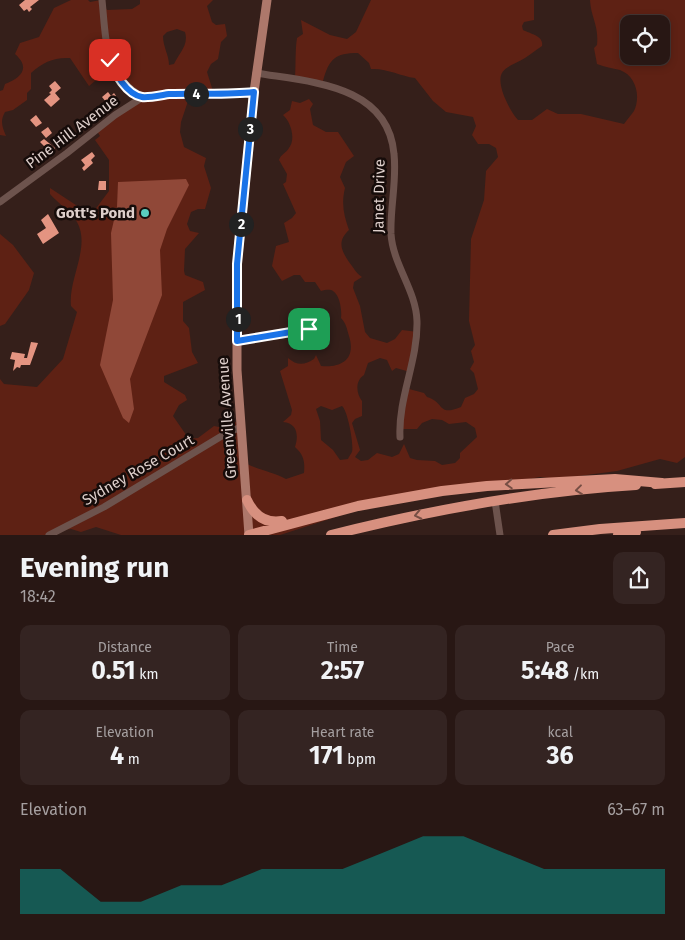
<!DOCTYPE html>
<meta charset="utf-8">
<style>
:root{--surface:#281714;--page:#342422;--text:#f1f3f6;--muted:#a59fa0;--line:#443634;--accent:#0f766e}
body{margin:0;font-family:"Fira Sans",sans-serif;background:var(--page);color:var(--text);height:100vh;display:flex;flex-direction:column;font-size:19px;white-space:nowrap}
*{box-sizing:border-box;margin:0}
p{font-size:16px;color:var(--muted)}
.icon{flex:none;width:28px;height:28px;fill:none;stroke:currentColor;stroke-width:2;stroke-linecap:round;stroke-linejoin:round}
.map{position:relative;height:535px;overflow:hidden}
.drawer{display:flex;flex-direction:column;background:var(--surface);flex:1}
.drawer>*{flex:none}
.fabs{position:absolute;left:620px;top:15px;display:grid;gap:10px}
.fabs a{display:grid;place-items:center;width:50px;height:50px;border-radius:10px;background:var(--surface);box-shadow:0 2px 8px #0003,0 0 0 1px var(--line);font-size:25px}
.pin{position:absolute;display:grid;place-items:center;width:42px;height:42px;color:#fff;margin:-21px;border-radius:10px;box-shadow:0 2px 8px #0006}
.km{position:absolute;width:25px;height:25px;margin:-12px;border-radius:50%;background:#222;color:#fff;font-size:14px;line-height:25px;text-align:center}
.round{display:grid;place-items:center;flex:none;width:52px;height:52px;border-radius:10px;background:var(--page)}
.headline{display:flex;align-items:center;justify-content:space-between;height:85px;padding:0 20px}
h1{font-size:28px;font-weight:700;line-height:38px}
.metrics{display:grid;grid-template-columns:repeat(3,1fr);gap:8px;height:85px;padding:5px 20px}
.metrics div{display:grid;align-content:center;border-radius:10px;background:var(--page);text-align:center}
.metrics b{font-size:25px;font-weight:700}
.metrics small{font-size:14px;font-weight:400}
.metrics p{font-size:14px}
.chart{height:140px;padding:10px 20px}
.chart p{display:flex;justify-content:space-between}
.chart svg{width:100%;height:90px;margin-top:5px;fill:var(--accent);opacity:.7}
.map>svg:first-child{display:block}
.green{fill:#5e2114;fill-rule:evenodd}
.water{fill:#904838}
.building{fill:#e49481}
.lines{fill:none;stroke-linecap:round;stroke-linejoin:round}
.minor{stroke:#6d534d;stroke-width:7}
.major{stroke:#ad786b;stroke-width:9}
.highway{stroke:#d7907f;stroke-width:10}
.oneway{stroke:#764e44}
.route-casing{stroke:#fff;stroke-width:10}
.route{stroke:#1a73e8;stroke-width:6}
.poi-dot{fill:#59cebf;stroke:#160c0a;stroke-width:2}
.labels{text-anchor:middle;stroke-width:5;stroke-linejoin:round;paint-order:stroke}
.street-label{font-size:15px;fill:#decfcb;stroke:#160c0a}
.poi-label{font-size:15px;font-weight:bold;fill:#decfcb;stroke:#160c0a;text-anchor:end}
</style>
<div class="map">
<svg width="685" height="535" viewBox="0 0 685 535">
<rect width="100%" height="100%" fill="#351f1a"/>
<!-- green -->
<path class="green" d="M71,0H88L90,2L101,0L107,10L132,9L140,4V0H213L207,6L212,22L216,25L225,24L227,36L221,42L218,59L211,64L207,72L212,88L211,94L191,96L189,98L181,122L180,132L184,147L206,158L204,166L211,188L205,209H198L191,212L187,224L190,231L199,233L185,249L184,271L185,275L203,282L205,290L183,302V321L189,328L192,352L198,363L164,376V382L185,395L187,400L179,405L173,416L189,439L198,438L214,426L219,427L236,422L247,464C260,470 273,472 286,479L304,473C305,462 304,455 295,447C299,435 297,423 283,422L291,415L292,410L280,371L288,366V358C297,366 305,365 314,359L316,355L321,366C343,368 356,358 349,336C347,329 346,323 341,318C342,311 340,295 333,291C330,289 325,290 321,291L315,282H305L300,275H294L282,281L272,266L276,246L289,242L284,223L292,218L296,213L283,184L286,182L287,174L279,160C281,154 286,153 289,148C296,139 291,122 283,115L290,110L292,101L300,103L309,99L313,104L310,109L313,125L326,132H338L354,156L346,162L340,177L345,188C341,204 344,216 349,230C337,241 341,250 349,262C354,268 355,272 362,277L354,282L353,288L360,306L365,332L370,338L387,343L395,339L402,330L418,332L410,372L396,368L392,371L387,360L380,358L368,363L364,375C355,381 356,393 362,401V416L355,419L352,423L360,450L355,457L361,461L368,460L377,453L392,457L399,454L404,444L410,458L417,460L435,461L442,465L455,463L460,458V453L477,437L475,428L466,422L449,424L442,420L432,419L422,423L417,429H402L401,419L409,389L424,393L427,397C445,402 437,417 461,407L465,398L474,394L478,389L474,373L470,369L474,362L471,351L475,345L469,321L471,239L484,200L486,171L498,157L496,148L489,144H478L472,135L476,126L473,117L446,112L433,101L415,78C400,76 387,68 371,69L369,63L358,53C335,53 329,59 323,81L295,77C296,63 295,51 297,38L303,34L301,20L330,35L347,39L356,32L371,0H534V20L524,22L522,26L523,30C531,34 544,36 542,46C536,50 531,54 525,58C506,69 494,68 504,96C508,105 511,112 518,120H532L547,109L558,114H581L624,124C627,120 631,115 634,111C641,96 636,76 620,70C612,68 605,67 597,64L594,48L597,45C599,25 591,18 590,0H685V457L677,463L660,459L617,471L556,479L540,477L411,500C396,504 387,507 372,501L339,516L280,535H121L96,527L81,532L71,529L63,530L56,535H0V379L4,384L37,387L63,359L77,312L71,306C68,279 91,247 77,222C71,212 58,203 50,194V188L91,215L109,191V160L95,140L100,136L97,131L139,97L115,72L101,76L89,86L70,58C54,57 43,62 31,73V89L27,93V100L13,110L5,112C0,121 2,126 6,136L0,135V91L3,90L5,84C21,78 31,68 15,54L20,43L39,37L54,8ZM629,24H661V56H629ZM177,29L185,32C189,45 179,53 174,64L169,65C169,55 163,47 163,36L167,32ZM321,406L332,410L342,406C348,411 354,445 352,452C351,454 349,456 348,459L340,460L333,450L321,440L320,421L316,409Z
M0,234L13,245L34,273L29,290L5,324L0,326Z"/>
<!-- water -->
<path class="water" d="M186,179L189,185L167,229L160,250L162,295L130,379L134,409L129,423L123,418L100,365L113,300L111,233L117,207L118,182Z"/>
<!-- building -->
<path class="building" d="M25,0H39L30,7L32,9L29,12L27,9L24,11L19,5Z
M55,81L61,88L55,93L60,99L51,107L44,100L51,94L49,93L52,90L49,86Z
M108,92L111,96L114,93L116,96L113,99L116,102L110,107L102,97Z
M36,115L42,123L36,127L30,120Z
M48,127L52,133L46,138L41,132Z
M44,139L55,148L45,157L41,152L45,147L40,142Z
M92,152L95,156L91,160L93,163L84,171L82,168L85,165L81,160Z
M99,181H106V190H98Z
M48,214L59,233L43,244L37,234L46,228L41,220Z
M31,342L38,343L30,365H21L20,368L17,367L13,371L15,360L10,359L12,352L25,354L24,358H27Z"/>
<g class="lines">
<!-- minor -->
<path class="minor" d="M102,0C106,39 104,76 143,97
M256,73C309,82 388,84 394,154C397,181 390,207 391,234C393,265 416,290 417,321C418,361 398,398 400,437
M0,202L67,153L115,115L143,97L170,94H235L254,92
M237,341L309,329
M495,501L500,535
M49,535L104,507L225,434L241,427"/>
<!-- major -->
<path class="major" d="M249,535L237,370V264L254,92L267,0"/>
<!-- highway -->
<path class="highway" d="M655,484L685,482
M247,500C254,515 265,524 282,521
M249,535L358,506L442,491L487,486L615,479L662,483
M331,535C431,510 533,491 636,485
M553,535L600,529L685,523
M618,535L636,532"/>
</g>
<!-- one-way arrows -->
<defs><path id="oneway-chevron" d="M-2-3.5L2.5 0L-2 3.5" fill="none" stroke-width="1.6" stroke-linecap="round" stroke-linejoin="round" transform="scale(1.25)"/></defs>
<g class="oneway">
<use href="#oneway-chevron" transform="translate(509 484) rotate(177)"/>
<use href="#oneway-chevron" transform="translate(579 490) rotate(173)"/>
<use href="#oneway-chevron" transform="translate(418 515) rotate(168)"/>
</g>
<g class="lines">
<defs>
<path id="route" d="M110,60C115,73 126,94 142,97C148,98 162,95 169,94C198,93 226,95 254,92L237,264V341L309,329"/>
</defs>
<!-- route casing -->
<use href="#route" class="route-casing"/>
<!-- route -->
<use href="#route" class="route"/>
</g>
<!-- markers -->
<circle class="poi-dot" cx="145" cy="213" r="5"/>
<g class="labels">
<!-- street labels -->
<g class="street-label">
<text transform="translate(72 132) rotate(-37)" y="5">Pine Hill Avenue</text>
<text transform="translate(379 196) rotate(-89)" y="5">Janet Drive</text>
<text transform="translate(227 418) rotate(-94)" y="5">Greenville Avenue</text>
<text transform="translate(138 470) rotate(-30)" y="5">Sydney Rose Court</text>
</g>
<!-- poi labels -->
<g class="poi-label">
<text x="135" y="218">Gott's Pond</text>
</g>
</g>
</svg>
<div class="fabs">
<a><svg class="icon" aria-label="locate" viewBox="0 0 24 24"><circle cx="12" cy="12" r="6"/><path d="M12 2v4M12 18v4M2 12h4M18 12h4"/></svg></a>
</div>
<div class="pin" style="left:309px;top:329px;background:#1e9e55"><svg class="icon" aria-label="arrive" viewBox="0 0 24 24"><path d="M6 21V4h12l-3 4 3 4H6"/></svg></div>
<div class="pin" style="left:110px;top:60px;background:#d93025"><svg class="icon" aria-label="check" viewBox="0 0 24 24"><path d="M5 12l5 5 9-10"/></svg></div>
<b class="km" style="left:238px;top:319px">1</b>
<b class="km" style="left:241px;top:224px">2</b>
<b class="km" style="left:250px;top:129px">3</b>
<b class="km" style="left:196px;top:94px">4</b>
</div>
<section class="drawer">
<div class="headline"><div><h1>Evening run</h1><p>18:42</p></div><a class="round"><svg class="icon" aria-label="share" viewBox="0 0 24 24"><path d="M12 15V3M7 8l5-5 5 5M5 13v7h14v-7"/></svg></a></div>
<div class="metrics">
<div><p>Distance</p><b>0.51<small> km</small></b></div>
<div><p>Time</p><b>2:57</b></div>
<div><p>Pace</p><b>5:48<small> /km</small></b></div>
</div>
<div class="metrics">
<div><p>Elevation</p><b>4<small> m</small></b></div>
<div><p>Heart rate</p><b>171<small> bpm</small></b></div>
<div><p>kcal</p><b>36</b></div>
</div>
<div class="chart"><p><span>Elevation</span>63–67 m</p>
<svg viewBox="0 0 160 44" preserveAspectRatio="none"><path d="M0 44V22L10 22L20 38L30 38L40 30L50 30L60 22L70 22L80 22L90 14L100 6L110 6L120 14L130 22L140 22L150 22L160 22V44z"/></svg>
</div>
</section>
